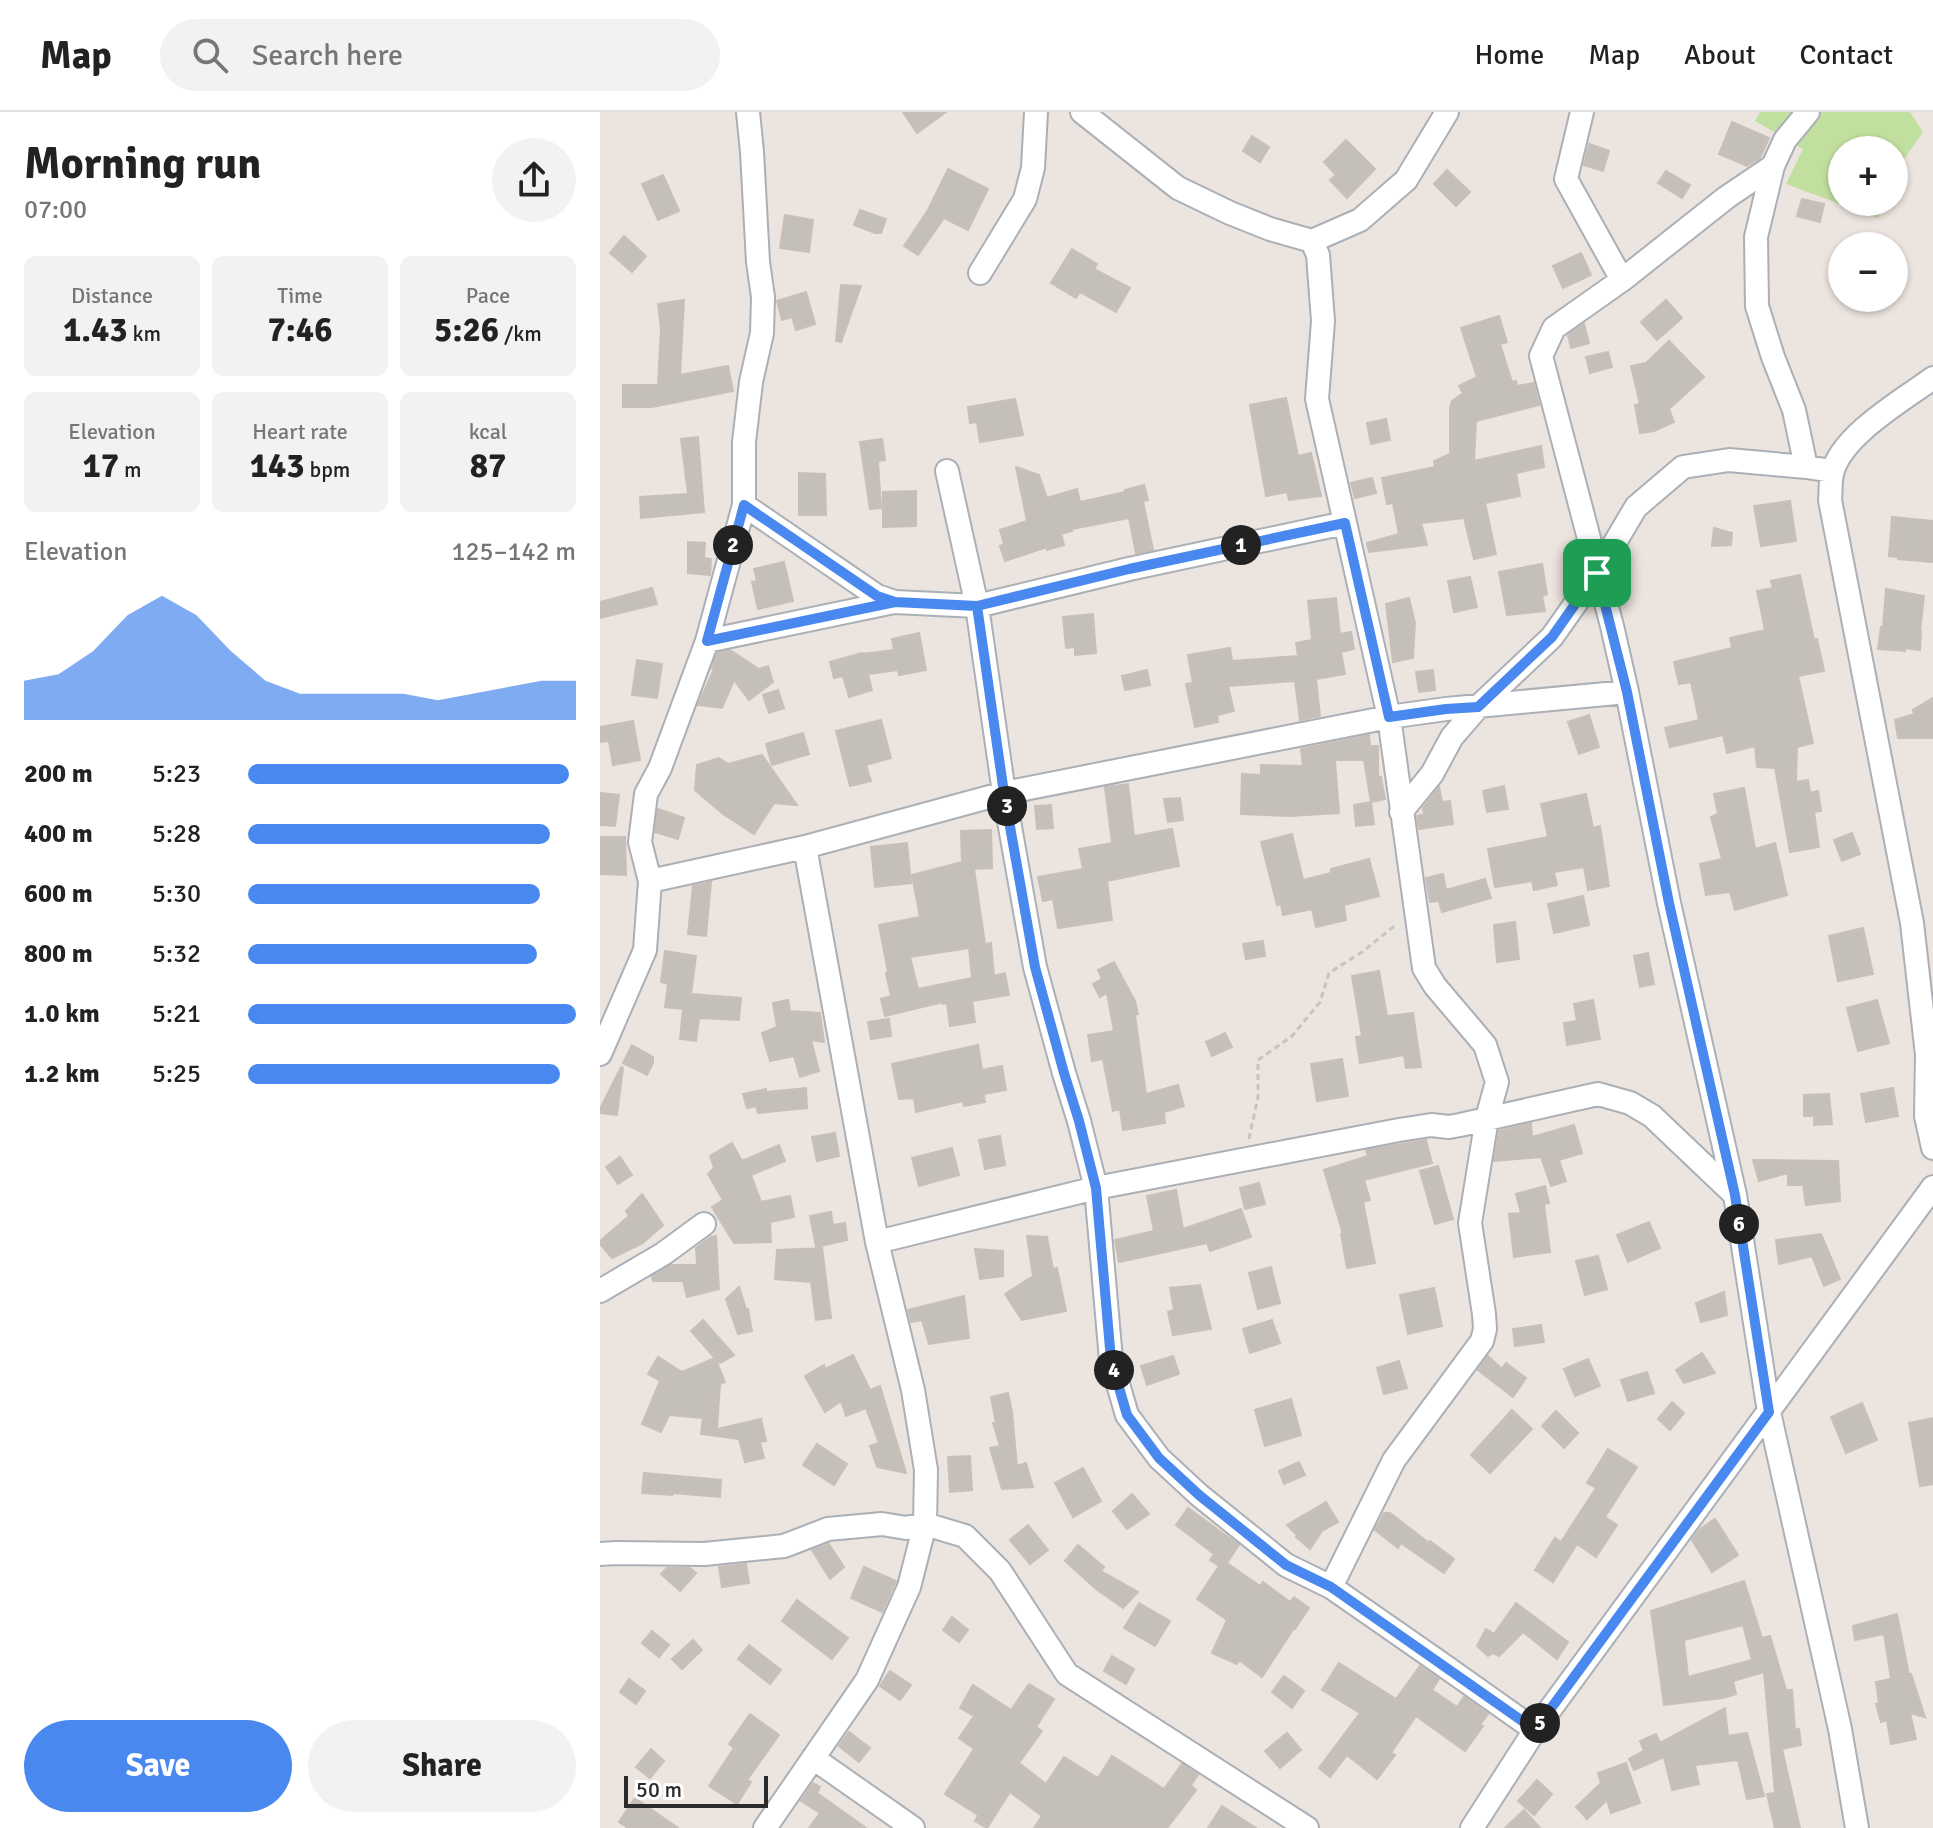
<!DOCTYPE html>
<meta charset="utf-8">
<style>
:root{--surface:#fff;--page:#f2f2f2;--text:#222;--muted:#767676;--line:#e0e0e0;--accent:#4988ef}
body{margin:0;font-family:Signika,sans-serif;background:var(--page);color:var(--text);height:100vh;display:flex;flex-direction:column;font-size:30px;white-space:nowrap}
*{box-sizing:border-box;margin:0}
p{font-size:26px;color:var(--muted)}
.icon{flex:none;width:44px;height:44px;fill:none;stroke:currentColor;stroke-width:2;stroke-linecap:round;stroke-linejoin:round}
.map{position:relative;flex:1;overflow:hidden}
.drawer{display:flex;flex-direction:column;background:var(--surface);width:600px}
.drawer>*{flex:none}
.tools{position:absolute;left:1228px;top:24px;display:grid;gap:16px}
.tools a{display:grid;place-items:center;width:80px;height:80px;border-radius:50%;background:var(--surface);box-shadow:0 2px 6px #0004;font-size:40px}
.scale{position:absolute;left:24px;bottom:20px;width:144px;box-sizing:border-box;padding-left:8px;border:4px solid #2b2b2b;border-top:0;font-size:22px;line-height:28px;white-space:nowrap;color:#2b2b2b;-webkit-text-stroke:6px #fff;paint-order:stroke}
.pin{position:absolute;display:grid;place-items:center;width:68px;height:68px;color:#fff;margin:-34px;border-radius:16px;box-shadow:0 4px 12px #0006}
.km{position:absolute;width:40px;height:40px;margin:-20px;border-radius:50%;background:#222;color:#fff;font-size:22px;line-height:40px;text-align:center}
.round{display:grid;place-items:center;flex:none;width:84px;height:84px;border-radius:42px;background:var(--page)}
.overview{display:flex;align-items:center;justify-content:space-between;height:136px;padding:0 24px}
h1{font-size:44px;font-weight:800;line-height:60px}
.stats{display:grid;grid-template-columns:repeat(3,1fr);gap:12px;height:136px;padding:8px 24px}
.stats div{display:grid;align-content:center;border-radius:12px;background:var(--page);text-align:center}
.stats b{font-size:34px;font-weight:800}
.stats small{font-size:22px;font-weight:400}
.stats p{font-size:22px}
.chart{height:224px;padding:16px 24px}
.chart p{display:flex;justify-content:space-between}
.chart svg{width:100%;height:144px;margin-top:8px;fill:var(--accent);opacity:.7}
.cta{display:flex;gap:16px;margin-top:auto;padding:16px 24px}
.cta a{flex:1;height:92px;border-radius:48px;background:var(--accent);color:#fff;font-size:32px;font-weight:800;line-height:92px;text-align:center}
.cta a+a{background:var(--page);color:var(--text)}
ul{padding:0 24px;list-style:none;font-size:26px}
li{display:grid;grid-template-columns:128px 96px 1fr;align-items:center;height:60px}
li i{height:20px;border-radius:10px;background:var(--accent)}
header{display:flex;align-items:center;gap:48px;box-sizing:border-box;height:112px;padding:0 40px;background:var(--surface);border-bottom:2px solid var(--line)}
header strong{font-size:38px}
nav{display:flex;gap:44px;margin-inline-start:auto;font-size:28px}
.search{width:560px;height:72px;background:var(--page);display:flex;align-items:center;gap:20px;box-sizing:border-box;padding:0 28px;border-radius:44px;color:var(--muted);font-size:30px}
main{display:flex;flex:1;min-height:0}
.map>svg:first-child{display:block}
.green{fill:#c1df9f}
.building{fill:#c5bfba;stroke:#c8bfb8;stroke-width:2;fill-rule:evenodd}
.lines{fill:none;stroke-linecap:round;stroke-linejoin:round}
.minor-casing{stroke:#abb0b7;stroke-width:26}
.path{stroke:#c4c4c4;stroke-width:3;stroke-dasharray:6 4;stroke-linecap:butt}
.minor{stroke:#fff;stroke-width:22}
.route-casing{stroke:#fff;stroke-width:16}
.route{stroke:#4988ef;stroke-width:10}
</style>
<header>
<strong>Map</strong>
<div class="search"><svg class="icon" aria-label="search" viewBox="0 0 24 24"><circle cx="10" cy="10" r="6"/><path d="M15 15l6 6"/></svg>Search here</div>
<nav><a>Home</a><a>Map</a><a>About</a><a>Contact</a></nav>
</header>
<main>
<section class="drawer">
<div class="overview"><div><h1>Morning run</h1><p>07:00</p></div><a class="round"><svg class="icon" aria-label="share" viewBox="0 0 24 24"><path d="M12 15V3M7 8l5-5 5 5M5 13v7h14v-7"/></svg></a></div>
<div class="stats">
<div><p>Distance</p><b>1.43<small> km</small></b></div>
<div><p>Time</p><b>7:46</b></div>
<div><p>Pace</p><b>5:26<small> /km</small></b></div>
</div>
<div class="stats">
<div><p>Elevation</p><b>17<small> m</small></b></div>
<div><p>Heart rate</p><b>143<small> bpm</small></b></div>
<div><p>kcal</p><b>87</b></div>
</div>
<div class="chart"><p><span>Elevation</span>125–142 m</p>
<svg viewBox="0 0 160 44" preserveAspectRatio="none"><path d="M0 44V32L10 30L20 23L30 12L40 6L50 12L60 23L70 32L80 36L90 36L100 36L110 36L120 38L130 36L140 34L150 32L160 32V44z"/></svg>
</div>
<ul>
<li><b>200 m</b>5:23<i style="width:98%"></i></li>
<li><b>400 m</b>5:28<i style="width:92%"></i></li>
<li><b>600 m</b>5:30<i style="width:89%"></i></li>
<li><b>800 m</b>5:32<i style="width:88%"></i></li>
<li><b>1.0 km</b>5:21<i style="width:100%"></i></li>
<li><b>1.2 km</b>5:25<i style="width:95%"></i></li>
</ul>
<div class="cta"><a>Save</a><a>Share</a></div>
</section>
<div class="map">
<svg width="1333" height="1716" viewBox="0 0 1333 1716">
<rect width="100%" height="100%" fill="#ece4df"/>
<!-- green -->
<path class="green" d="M1160,0H1310L1323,20L1302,50L1294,69V38H1242V90H1285L1278,106L1186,72L1203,37L1155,9Z"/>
<!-- building -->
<path class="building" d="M303,0H346L317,21Z
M1132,10L1169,26L1160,46L1147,54L1119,42Z
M652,24L669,35L660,50L643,39Z
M746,28L775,57L747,86L730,68L736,63L724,50Z
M989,32L1009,39L1003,59L984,53Z
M348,57L388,77L368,118L344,106L318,143L304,134L328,98Z
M847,58L870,80L856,94L834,72Z
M1066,59L1090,73L1082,86L1058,71Z
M63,63L79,99L58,108L42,72Z
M1202,87L1224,92L1220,110L1197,104Z
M260,98L286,107L281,121H275L254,113Z
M185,103L213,108L209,140L180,136Z
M24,124L46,144L32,160L10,141Z
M472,137L497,152L494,157L530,176L516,200L480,180L476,186L451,171Z
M981,141L991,163L963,176L953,154Z
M241,173L261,174L241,230L236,229Z
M206,180L215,212L196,218L192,205L182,208L177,189Z
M84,188L80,263L128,254L133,279L52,295H23V273H58L61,217L58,192Z
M1066,188L1082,206L1057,228L1041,210Z
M899,204L907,230L900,232L912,270L916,269L917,274L934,271L939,293L876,309L874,349L941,334L944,355L916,361L920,384L885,391L896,442L874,447L864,406L821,411L827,433L769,440L767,431L799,422L793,391L787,392L782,366L835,355L834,349L850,342V296L852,289L863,281L859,274L877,265L861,216Z
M984,212L989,231L971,236L968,223Z
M1069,229L1104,265L1069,297L1074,310L1054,319L1040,321L1035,293L1040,292L1031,254L1046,251Z
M1008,240L1012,255L990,261L986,245Z
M686,286L698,344L711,341L721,384L689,388L687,380L666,384L650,293Z
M415,287L423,323L380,330L377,310L370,311L368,295Z
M786,307L790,328L771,332L767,311Z
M98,325L104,400L41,406L40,385L88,382L81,327Z
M282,327L285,348L278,349L281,396L270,397L260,330Z
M416,355L439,363L447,386L477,377L480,390L525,380V378L544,373L548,388L543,389L553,438L536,441L529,406L472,417V419L461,422L464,433L447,438V435L405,449L400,434L404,432L400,418L427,409Z
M199,361L225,362L226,403H199Z
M772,366L776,381L755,386L751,371Z
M316,379V414L283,415V380Z
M1190,389L1196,429L1161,434L1154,394Z
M1292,405L1333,409V450L1298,447V445L1289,444Z
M1114,416L1132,421L1131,433L1112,434Z
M88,430L105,431L104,446L111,447L110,463L88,461Z
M184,450L193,489L158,497L152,470L157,469L154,457Z
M942,452L947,482L942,484L945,499L907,503L899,460Z
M1200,463L1214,528L1217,527L1224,559L1198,564L1213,631L1197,635L1196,670L1208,668L1210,681L1218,679L1221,699L1214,700L1219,735L1190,740L1175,656L1157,655L1155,634L1127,641L1123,623L1070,635L1065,616L1099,608L1091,570L1079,572L1074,550L1132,536L1130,526L1165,518L1157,479L1173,476L1171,469Z
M870,465L877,495L854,500L848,469Z
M52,476L57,492L0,506V490Z
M1286,477L1324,484L1320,520H1321L1320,538L1305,536V539L1278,537L1281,515H1283Z
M736,486L740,522L751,520L754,537L741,540L745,562L716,567L720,604L700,608L695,569L628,574L634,599L617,603L618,610L595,615L586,572L593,571L588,543L630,536L632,549L698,544L696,531L712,528L708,489Z
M809,486L815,511L813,546L793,550L786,492Z
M493,502L496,541L475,543V535L466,536L463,505Z
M319,521L326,558L299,563L298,558L268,562L272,578L249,585L243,564L234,566L230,550L262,541V542L294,538L292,527Z
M130,538L159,557L168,554L173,570L149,588L134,568L122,596L98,593L114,557L112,556L117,541Z
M37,548L62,552L57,586L32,583Z
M547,558L550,573L525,578L522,564Z
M833,558L835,578L819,580L816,560Z
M178,578L184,596L169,601L163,583Z
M1333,586V626H1298L1295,608L1314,602L1313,598Z
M989,603L999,635L979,642L968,610Z
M281,608L291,646L266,653L271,669L250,674L236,619Z
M33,609L40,648L13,653L9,629L0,630V615Z
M203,621L209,642L172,653L166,632Z
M769,623L770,634H778V665H781L785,687L771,690L764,648H735L739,701L690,704L641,702L642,662L661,663V653L703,654L701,637Z
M162,643L197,693L174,691L154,722L123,702L95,678L97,653L119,646L128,652Z
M528,672L534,724L572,717L579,754L507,769L512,808L458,816L453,787L443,789L438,765L483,757L479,737L512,731L505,675Z
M904,674L908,697L887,700L883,679Z
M839,675L842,690L850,689L853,712L819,717L817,704L824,702L823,696Z
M1144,676L1155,737L1175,731L1187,783L1135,798L1130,780L1106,783L1100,752L1122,747L1111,705L1118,702L1114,682Z
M0,681L19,683L15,714L0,713Z
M986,682L993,716L1000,714L1009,774L988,778L984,755L954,760L957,773L934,778L932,769L895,775L888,737L948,725L941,692Z
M580,686L583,708L568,710L564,687Z
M771,690L774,712L756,714L754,693Z
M451,693L453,716L437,717L435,694Z
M58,697L84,706L78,727L55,720Z
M391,718L392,756L374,757L385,832L391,831L394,864L405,861L409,883L372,889L375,910L350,914L347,891L343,892V890L285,904L281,887L291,884L286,861L288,860L279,813L320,805L312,763L362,750L361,719ZM369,836L372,866L318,877L310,845Z
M1252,721L1260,742L1242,749L1234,728Z
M692,722L703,768L731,761V757L769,747L779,784L744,793L746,808L716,815L712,797L683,803L681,792L677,793L661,730Z
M1,725H25L26,763L0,762Z
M307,731L311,771L275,775L271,735Z
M843,762L846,778L885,767L891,786L842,800L839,789L830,790L826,766Z
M111,770L106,824L88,822L93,774Z
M983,784L989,813L954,821L948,792Z
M915,810L919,847L897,850L894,813Z
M1263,816L1273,862L1238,869L1229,824Z
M663,829L665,844L646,847L643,832Z
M65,839L96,844L91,882L141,886L139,908L99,906L96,929L80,927L83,897L65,895L68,872L61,870Z
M1048,841L1054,872L1040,875L1034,844Z
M514,850L535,889L538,902L535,903L546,982L578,973L584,994L564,1000L565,1011L523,1018L520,997L513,999L503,947L492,949L488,923L514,919L507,881L500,885L493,872L502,867L498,858Z
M779,859L787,904L813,901L821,955L806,956L804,943L760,951L756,925L762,924L752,864Z
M188,888L190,899L220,901L224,930L211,928L219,959L200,965L194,944L170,949L162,921L177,915L173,891Z
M993,888L1000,927L967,933L964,911L977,909L974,892Z
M1277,888L1289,931L1258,939L1247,896Z
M289,907L291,924L271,927L268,910Z
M625,921L632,935L612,944L606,930Z
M32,933L53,945V951L47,963L23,951Z
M378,933L382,958L402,954L406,978L384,982L385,990L364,994L363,989L316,1000L314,986L299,987L292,952Z
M742,947L748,984L717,989L711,952Z
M21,955L23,956L17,1003L0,1001V997Z
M206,976L207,996L158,1001L156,994L147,996L143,982L166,977V980Z
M1293,976L1298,1004L1266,1010L1261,982Z
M1229,982L1232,1012L1214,1013V1004H1204V983Z
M931,1011L932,1025L974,1013L982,1041L959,1048L966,1069L951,1074L941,1045L894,1049L899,1019Z
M235,1021L239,1044L217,1049L212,1025Z
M400,1024L405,1053L385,1057L379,1028Z
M826,1028L832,1051L764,1068L770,1088L763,1090L775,1151L747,1156L741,1122H743L724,1058L768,1044L766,1038Z
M132,1031L142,1049L179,1033L185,1049L151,1063L161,1090L190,1084L194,1105L170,1110L171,1130L134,1131L112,1095L123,1088L108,1062L114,1056L110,1044Z
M352,1036L359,1063L319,1074L312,1046Z
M20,1045L32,1063L18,1072L6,1055Z
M1153,1048L1238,1049L1240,1089L1206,1093L1203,1073H1188V1061L1159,1069Z
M838,1054L853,1107L835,1112L820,1059Z
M659,1071L665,1092L645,1097L640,1076Z
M945,1074L949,1091L944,1092L950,1140L914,1145L909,1102L921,1101L916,1082Z
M576,1078L583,1117L641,1097L651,1125L610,1139L607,1131L519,1150L515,1128L554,1119L547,1084Z
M42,1082L63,1113L43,1131L12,1146L0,1132V1129L29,1104L26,1099Z
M231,1100L233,1113L245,1111L247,1128L216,1135L210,1104Z
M1049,1110L1060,1136L1028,1150L1017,1123Z
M1221,1122L1240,1167L1224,1174L1212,1144L1179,1152L1176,1128Z
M116,1124L119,1177L87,1185L83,1169H53L52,1164L71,1153H97L96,1136L111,1125Z
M427,1124L447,1125L453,1157L457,1156L466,1199L422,1208L405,1182L433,1164Z
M222,1136L231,1206L216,1208L211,1170L175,1167L177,1138Z
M375,1137L403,1139V1164L380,1167Z
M998,1144L1007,1177L985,1183L976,1149Z
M671,1155L680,1191L658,1197L649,1161Z
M600,1173L611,1217L573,1223L568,1200L574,1198L570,1176Z
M139,1175L146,1197H148L152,1219L138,1222L126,1187Z
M834,1176L842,1214L808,1222L800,1183Z
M1124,1180L1127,1203L1101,1210L1096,1191Z
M364,1184L369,1226L329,1232L322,1208L311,1210L308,1198Z
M103,1208L134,1243L120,1251L115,1246L125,1270L120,1272L117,1317L161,1307L166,1329L160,1330L164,1346L145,1350L139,1327L101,1322L103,1306L69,1303L61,1320L42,1312L60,1269L48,1262L58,1245L82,1260L115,1246L91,1219Z
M672,1208L680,1231L650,1241L643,1217Z
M941,1213L944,1230L915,1234L913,1217Z
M1102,1241L1115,1261L1084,1271L1076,1258Z
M253,1243L270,1278L280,1274L306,1361L277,1355L270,1334L279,1331L266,1296L246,1304L241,1289L225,1300L205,1264L224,1253L225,1257Z
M573,1244L579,1262L547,1273L541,1254Z
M888,1244L902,1257L906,1251L926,1266L913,1285L878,1258Z
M988,1247L1000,1274L975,1284L964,1257Z
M799,1249L807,1276L784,1282L777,1256Z
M1047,1260L1054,1281L1028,1289L1021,1268Z
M408,1281L412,1300L417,1354L426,1351L433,1375L402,1377L390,1336L400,1334L393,1311H396L391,1285Z
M691,1287L701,1323L665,1334L655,1298Z
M1072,1290L1084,1301L1070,1318L1058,1307Z
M1262,1291L1277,1328L1246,1341L1231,1305Z
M912,1298L932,1317L890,1361L871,1343Z
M956,1299L978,1321L964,1336L942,1314Z
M1333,1306V1372L1320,1374L1309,1311Z
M217,1332L247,1352L234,1373L203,1353Z
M1008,1337L1037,1355L1005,1405L1017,1413L996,1445L977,1432L953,1470L935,1458L955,1426L961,1430L996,1376L987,1371Z
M370,1344L372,1378L350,1380L348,1345Z
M699,1350L705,1363L684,1372L679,1359Z
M483,1356L501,1389L473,1405L455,1371Z
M44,1361L121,1368L120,1385L72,1381V1383L42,1381Z
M532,1382L549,1402L527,1417L513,1399Z
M726,1390L738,1410L722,1419L710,1437L696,1425L697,1423L687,1413Z
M588,1396L639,1433L627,1451L660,1474L663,1470L690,1490L694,1485L709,1496L695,1517L694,1516L662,1565L639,1548L637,1552L612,1541L627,1508L597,1487L619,1454L610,1448L614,1442L576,1413Z
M784,1401H790L829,1431L830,1429L854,1447L844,1461L801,1431L798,1436L775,1418Z
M1115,1407L1138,1443L1112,1460L1092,1428L1100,1417Z
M428,1413L448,1438L430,1452L410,1428Z
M229,1432L244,1455L230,1467L212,1438Z
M478,1433L504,1455L501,1459L538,1480L523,1496L496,1477L465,1449Z
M146,1452L149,1471L122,1475L119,1455Z
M264,1455L296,1469L282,1500L251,1486Z
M67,1456H90L96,1461L80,1479L61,1462Z
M1144,1469L1162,1526L1170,1524L1186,1578H1192L1195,1618L1199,1617L1201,1633L1182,1637L1200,1716H1175L1167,1682L1175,1681L1164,1560L1133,1569L1136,1582L1123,1586L1064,1593L1051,1499ZM1143,1513L1152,1548L1088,1565L1084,1528Z
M197,1488L248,1526L232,1547L182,1509Z
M539,1491L570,1509L555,1534L524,1516Z
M916,1491L968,1530L957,1547L923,1520L899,1544L893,1541L888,1544L877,1534L886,1517L894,1522Z
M1297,1502L1309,1563L1311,1562L1325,1605L1310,1601L1316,1627L1291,1632L1287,1608L1281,1610L1276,1592L1279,1591L1276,1570L1291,1567L1284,1522L1255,1528L1253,1514Z
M352,1505L368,1518L359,1530L343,1518Z
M52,1519L69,1533L59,1545L42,1531Z
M93,1528L102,1538L82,1557L72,1547Z
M149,1533L181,1558L170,1572L138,1547Z
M512,1544L534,1557L526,1572L504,1559Z
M739,1551L796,1587L820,1554L839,1567L832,1578L857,1595L864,1585L888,1602L880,1613L883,1614L865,1639L816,1604L791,1641L795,1643L777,1667L747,1643L730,1665L719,1656L760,1601L722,1578Z
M290,1559L311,1573L300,1588L280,1574Z
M684,1564L704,1579L692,1596L672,1580Z
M29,1567L45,1579L36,1592L20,1580Z
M429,1572L454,1587L436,1615L442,1619L419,1651L446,1672L464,1645L498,1666L512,1644L564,1677L582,1652L598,1663L591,1673L596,1678L567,1716H434L442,1704L410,1680L387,1716L375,1709L378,1703L345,1682L374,1637L359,1626L374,1604L360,1596L373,1573L411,1598Z
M1125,1596L1128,1624L1147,1621L1164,1684L1147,1687L1138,1648L1095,1653L1099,1672L1072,1678L1064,1645L1034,1658L1029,1647L1044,1639L1040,1629L1056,1622L1060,1631Z
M150,1602L179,1623L147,1668L151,1670L137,1692L109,1674L134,1636L129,1632Z
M249,1620L270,1636L259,1650L239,1634Z
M687,1621L701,1638L680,1656L665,1639Z
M51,1637L64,1649L50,1666L36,1655Z
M1026,1651L1040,1691L1011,1701L1007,1688L987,1707L976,1695L1001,1671L998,1661Z
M937,1668L952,1682L934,1703L918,1689Z
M213,1671L220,1675L217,1681L266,1716H209L220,1701L201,1689Z
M35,1686L78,1716H28L19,1710Z
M622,1694L656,1716H608Z
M924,1698L940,1716H905Z"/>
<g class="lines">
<defs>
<path id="minor" d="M482,0L578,76L630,101L670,117L712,129L760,108L806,68L847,0
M982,0L966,67L1022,168
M1173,54L1127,85L1022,168L954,216L941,244L1012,514L1027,580L1069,791L1135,1083L1169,1300L1240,1617L1257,1716
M712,129L718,143L723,209L717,287L789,605L824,856L835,874L885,933L897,970L887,1006L870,1111L884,1202L885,1217L882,1229L794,1348L731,1475
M380,161L425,87L433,56L436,0
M1333,266C1303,288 1240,324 1232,362C1230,370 1231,379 1230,388L1312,811L1327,943L1326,1004L1333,1036
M1206,355L1194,298L1173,245L1157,194L1156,125L1173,54L1185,28L1208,0
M347,359L377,494L529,457L745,411
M144,393L277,484L295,490L377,494L404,681L435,855L464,961L479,1009L496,1076L511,1248L527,1303L559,1346L599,1383L686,1453L731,1475L836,1548L935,1618
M107,529L294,490
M801,700L832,662L852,625L878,595L952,525L997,461L1036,395L1083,355L1129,348L1206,355L1232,359
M50,769L40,730L46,682L60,656L107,529L144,393V330L151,270L162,221L163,185L158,150L152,40L148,0
M0,942L45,838L50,769L205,735L404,681L789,605L846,597L1027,580
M277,1130L496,1076L799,1018L831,1013L849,1015L860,1013L998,982L1030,991L1052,1004L1135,1083
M0,1179L63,1142L104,1112
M0,1442L16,1441L104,1442L184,1434L228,1417L282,1412L306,1416L325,1412L365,1424L400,1459L467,1562L707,1716
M213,1646L313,1716
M165,1716L267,1568L309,1475L325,1412L326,1358L313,1278L277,1130L205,735
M872,1716L935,1618L1333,1075"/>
</defs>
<!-- minor casing -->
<use href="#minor" class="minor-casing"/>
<!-- path -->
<path class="path" d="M649,1027L658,985V948L692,924L720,890L729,861L762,840L797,812"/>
<!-- minor -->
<use href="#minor" class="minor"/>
</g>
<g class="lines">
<defs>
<path id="route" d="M997,461L952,525L878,595L846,597L789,605L745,411L529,457L377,494L295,490L277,484L144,393L107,529L295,490L377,494L404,681L435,855L464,961L479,1009L496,1076L511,1248L527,1303L559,1346L599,1383L686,1453L731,1475L935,1618L1169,1300L1135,1083L1069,791L1027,580L997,461"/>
</defs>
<!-- route casing -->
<use href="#route" class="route-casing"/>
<!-- route -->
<use href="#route" class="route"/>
</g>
</svg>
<div class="tools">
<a>+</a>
<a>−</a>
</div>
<div class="scale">50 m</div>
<div class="pin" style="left:997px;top:461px;background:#1e9e55"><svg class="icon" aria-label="arrive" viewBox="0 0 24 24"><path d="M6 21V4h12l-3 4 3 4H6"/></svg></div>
<b class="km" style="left:641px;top:433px">1</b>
<b class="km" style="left:133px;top:433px">2</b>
<b class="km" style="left:407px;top:694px">3</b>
<b class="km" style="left:514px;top:1258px">4</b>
<b class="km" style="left:940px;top:1611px">5</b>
<b class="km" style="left:1139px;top:1112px">6</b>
</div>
</main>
